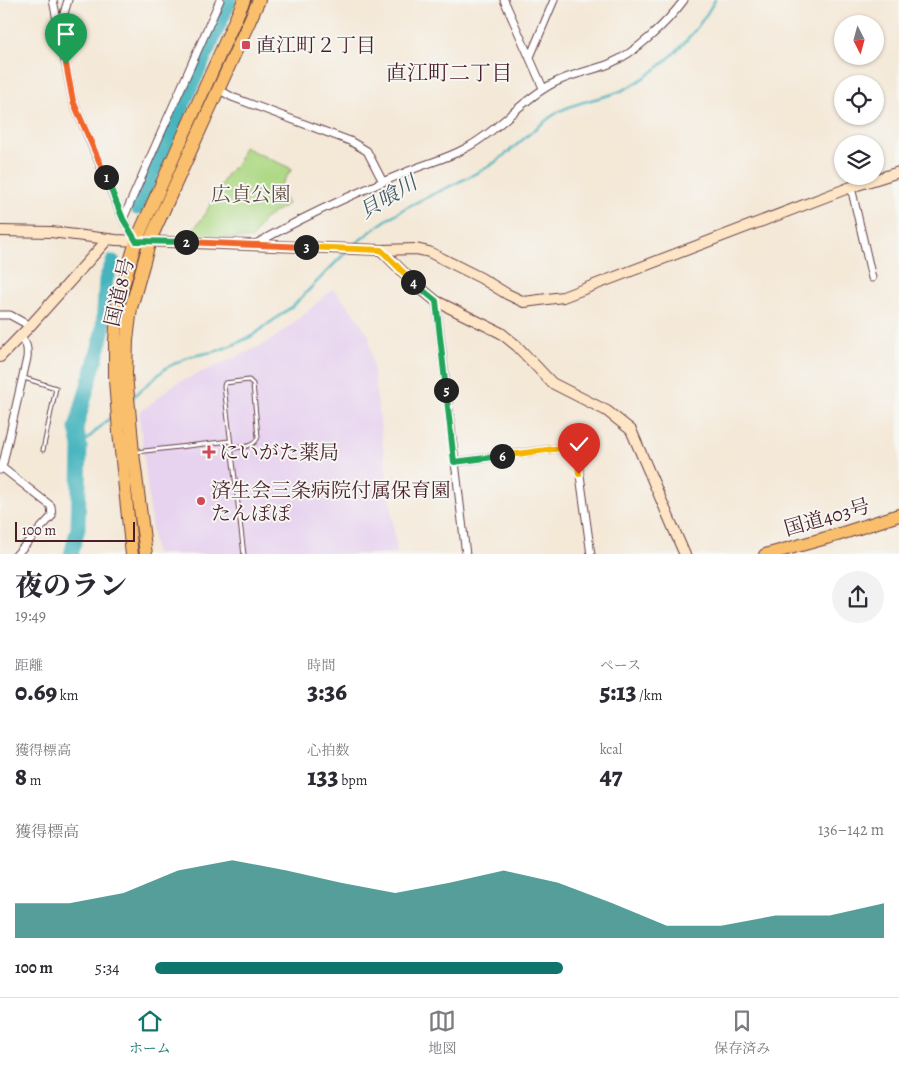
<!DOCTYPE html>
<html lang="ja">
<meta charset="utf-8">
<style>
:root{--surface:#fff;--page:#f2f2f3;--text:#2b2b33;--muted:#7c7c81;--line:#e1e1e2;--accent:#0f766e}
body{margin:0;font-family:Alegreya,"Noto Serif JP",serif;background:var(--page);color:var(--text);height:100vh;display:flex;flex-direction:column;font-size:19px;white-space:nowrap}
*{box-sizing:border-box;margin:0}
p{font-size:16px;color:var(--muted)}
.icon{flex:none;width:28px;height:28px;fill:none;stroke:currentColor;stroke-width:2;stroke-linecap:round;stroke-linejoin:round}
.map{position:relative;height:554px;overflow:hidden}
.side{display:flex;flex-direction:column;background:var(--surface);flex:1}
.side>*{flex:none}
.needle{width:32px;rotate:174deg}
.tools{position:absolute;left:834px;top:15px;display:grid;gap:10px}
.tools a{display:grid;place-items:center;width:50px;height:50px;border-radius:50%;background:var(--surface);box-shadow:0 1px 4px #0004;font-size:25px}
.scale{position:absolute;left:15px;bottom:12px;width:120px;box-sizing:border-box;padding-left:5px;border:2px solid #4a1f2b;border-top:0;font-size:14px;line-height:18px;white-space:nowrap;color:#4a1f2b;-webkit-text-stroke:4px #f6f6f2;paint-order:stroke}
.pin{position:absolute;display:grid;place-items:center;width:42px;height:42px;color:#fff;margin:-51px -21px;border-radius:50% 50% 50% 0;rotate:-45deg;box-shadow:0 0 5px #0007}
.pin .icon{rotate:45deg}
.km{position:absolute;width:25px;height:25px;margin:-12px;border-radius:50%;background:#222;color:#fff;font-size:14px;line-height:25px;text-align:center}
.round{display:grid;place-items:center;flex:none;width:52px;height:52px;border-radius:26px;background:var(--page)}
.headline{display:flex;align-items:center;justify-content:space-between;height:85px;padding:0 15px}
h1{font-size:28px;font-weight:800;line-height:38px}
.stats{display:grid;grid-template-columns:repeat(3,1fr);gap:8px;height:85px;padding:5px 15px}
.stats div{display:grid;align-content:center}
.stats b{font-size:25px;font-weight:800}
.stats small{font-size:14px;font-weight:400}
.stats p{font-size:14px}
.chart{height:140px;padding:10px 15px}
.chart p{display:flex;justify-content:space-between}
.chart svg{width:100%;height:90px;margin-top:5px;fill:var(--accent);opacity:.7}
ul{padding:0 15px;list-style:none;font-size:16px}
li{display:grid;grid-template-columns:80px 60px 1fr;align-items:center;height:38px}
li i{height:12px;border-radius:6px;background:var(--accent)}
.dock{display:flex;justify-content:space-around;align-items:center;height:70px;border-top:1px solid var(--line);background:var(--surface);font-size:14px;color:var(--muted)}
.dock a{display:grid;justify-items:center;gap:2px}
.dock .selected{color:var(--accent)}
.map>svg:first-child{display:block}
.built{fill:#e7d2ef}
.green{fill:#add884;stroke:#7c7c58}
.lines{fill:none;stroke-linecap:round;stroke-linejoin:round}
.stream{stroke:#44b4bd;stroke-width:2.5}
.river{stroke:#44b4bd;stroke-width:15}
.lane-casing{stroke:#643d45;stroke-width:5}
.street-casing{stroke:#643d45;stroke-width:9}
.secondary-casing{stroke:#643d45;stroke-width:12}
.highway-casing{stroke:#643d45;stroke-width:14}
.lane{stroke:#fff;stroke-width:3}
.street{stroke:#fff;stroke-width:7}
.secondary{stroke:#fde5c5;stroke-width:10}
.highway{stroke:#f9bf6d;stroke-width:12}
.split-1-casing{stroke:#fff;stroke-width:10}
.split-2-casing{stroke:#fff;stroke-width:10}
.split-3-casing{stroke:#fff;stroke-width:10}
.split-4-casing{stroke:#fff;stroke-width:10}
.split-5-casing{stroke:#fff;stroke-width:10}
.split-6-casing{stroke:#fff;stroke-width:10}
.split-7-casing{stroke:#fff;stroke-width:10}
.split-1{stroke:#f0652b;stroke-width:6}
.split-2{stroke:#22a559;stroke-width:6}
.split-3{stroke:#f0652b;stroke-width:6}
.split-4{stroke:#f5b400;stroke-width:6}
.split-5{stroke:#22a559;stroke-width:6}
.split-6{stroke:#22a559;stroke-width:6}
.split-7{stroke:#f5b400;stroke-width:6}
.poi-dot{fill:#d1495b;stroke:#f6f6f2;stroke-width:2}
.labels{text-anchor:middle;stroke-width:4;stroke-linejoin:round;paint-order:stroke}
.poi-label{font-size:20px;fill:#4a1f2b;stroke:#f6f6f2;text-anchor:start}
.park-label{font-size:20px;fill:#634d41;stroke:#f6f6f2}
.street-label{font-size:20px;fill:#4a1f2b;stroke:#f6f6f2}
.neighbourhood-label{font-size:21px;fill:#4a1f2b;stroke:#f6f6f2}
.water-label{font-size:21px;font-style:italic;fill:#485b65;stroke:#f6f6f2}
</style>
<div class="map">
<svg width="899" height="555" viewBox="0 0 899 555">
<rect width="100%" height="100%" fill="#f6f6f2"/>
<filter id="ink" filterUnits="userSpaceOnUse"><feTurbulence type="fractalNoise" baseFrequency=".02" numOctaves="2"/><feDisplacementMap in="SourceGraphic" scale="10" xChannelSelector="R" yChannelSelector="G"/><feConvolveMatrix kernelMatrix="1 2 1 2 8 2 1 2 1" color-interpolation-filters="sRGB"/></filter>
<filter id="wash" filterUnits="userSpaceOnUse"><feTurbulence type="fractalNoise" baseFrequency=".0096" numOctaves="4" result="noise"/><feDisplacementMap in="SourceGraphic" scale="20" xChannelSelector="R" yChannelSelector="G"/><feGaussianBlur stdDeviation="1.12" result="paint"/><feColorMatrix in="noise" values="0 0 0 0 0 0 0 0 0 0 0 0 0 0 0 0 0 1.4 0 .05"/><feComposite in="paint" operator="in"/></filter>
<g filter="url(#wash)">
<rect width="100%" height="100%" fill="#f4e8d7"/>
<!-- built -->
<path class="built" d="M333,289L354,313L369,336L397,554H155L139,413L175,384L265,344L289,327Z"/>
<!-- green -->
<path class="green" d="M244,147L292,169L279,187L288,204L263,220L252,239L188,236L204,216L227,174L238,163Z"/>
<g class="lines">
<!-- stream -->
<path class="stream" d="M354,245C373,229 391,215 413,204C440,190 469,179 494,163C517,147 536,125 560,111C578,101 601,99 621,91C659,73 695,37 715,0
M132,398L166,368L188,357L217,351L235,344L252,336L294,305L346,252
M80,446L113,415"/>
<!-- river -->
<path class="river" d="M137,208L230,0
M71,555L78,528L80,446L76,428L99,347L103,328L106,279L113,262"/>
</g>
</g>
<g filter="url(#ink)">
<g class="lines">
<defs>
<path id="lane" d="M24,378L56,388L43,450
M231,448C241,447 254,448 258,437L253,384L249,380L225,383L224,386L244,555
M136,452L230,441"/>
<path id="street" d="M53,0L73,101L123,219L136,241
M504,0L543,88
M60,27L68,0
M530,57L554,0
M218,89L232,97L350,141L367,151L383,182
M851,187L872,278
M123,219L220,0
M254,245C302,217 353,194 404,173C424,164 446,159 464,149C497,132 520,101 552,84C570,74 591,71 609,64C636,53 667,23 684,0
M436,301L466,555
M0,315H10L30,326
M455,462L576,446L591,555
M0,466L51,506L52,516L16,555
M0,470L2,468L27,358C28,348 27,343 19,336"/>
<path id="secondary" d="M0,231L51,232L116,240L381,250L416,249L429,252L481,278L507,294L524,302L563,297L851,187L899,172
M381,250L414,283L436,301L501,333L517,346L552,383L607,411L631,430L685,555
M0,357L30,326L108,239"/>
<path id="highway" d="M132,555L119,432L115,380V340L118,303L136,241L244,0
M146,555L133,453L126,374L127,340L131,308L150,240L259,0
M765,555L837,535L899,515"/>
</defs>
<!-- lane casing -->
<use href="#lane" class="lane-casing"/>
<!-- street casing -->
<use href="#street" class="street-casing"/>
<!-- secondary casing -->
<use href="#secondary" class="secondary-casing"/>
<!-- highway casing -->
<use href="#highway" class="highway-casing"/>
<!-- lane -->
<use href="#lane" class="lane"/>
<!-- street -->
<use href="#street" class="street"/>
<!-- secondary -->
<use href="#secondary" class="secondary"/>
<!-- highway -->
<use href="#highway" class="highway"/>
</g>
</g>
<g class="lines" filter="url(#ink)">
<defs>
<path id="split-1" d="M66,64L73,101L106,177"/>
<path id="split-2" d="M106,177L123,219L136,241L186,242"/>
<path id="split-3" d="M186,242L306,247"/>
<path id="split-4" d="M306,247L381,250L413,282"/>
<path id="split-5" d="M413,282L436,301L446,390"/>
<path id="split-6" d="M446,390L454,462L502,456"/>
<path id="split-7" d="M502,456L576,446L579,474"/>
</defs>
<!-- split-1 casing -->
<use href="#split-1" class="split-1-casing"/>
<!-- split-2 casing -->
<use href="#split-2" class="split-2-casing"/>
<!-- split-3 casing -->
<use href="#split-3" class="split-3-casing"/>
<!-- split-4 casing -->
<use href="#split-4" class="split-4-casing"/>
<!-- split-5 casing -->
<use href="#split-5" class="split-5-casing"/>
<!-- split-6 casing -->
<use href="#split-6" class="split-6-casing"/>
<!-- split-7 casing -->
<use href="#split-7" class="split-7-casing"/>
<!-- split-1 -->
<use href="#split-1" class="split-1"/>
<!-- split-2 -->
<use href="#split-2" class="split-2"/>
<!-- split-3 -->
<use href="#split-3" class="split-3"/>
<!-- split-4 -->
<use href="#split-4" class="split-4"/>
<!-- split-5 -->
<use href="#split-5" class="split-5"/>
<!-- split-6 -->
<use href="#split-6" class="split-6"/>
<!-- split-7 -->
<use href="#split-7" class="split-7"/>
</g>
<!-- markers -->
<g class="poi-dot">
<rect x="241" y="40" width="10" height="10" rx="2.5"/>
<path d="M206.5 444.5h5v5h5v5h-5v5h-5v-5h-5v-5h5z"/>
<circle cx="201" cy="501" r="5"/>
</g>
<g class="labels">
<!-- poi labels -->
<g class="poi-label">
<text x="256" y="52">直江町２丁目</text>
<text x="219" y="459">にいがた薬局</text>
<text x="211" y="497">済生会三条病院付属保育園<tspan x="211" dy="23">たんぽぽ</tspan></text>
</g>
<!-- park labels -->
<g class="park-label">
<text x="251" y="201">広貞公園</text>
</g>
<!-- street labels -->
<g class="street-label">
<text transform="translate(119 292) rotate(-77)" y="7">国道8号</text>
<text transform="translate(827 517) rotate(-16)" y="7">国道403号</text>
</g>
<!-- neighbourhood labels -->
<g class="neighbourhood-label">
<text x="449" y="80">直江町二丁目</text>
</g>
<!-- water labels -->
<g class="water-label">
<text transform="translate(388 197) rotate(-31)" y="7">貝喰川</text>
</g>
</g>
</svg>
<div class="tools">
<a><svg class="needle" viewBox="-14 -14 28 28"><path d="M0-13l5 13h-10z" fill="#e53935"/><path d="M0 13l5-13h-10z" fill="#7c7c81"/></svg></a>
<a><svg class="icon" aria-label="locate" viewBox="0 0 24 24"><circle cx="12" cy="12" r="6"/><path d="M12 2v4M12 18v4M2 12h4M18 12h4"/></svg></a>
<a><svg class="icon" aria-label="layers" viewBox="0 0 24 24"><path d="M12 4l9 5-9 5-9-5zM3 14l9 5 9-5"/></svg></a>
</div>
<div class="scale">100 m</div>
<div class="pin" style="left:66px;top:64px;background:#1e9e55"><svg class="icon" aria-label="arrive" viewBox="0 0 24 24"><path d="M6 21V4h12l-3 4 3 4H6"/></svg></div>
<div class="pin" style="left:579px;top:474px;background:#d93025"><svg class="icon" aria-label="check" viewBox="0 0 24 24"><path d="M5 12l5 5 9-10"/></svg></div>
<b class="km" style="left:106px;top:177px">1</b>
<b class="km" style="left:186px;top:242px">2</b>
<b class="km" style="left:306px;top:247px">3</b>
<b class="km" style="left:413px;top:282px">4</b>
<b class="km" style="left:446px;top:390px">5</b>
<b class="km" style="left:502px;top:456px">6</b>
</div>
<section class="side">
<div class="headline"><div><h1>夜のラン</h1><p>19:49</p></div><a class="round"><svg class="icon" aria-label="share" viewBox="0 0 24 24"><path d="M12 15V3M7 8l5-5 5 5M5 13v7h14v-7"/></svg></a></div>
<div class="stats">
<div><p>距離</p><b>0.69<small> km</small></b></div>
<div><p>時間</p><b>3:36</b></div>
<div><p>ペース</p><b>5:13<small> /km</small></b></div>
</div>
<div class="stats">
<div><p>獲得標高</p><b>8<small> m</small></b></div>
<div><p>心拍数</p><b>133<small> bpm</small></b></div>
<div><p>kcal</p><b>47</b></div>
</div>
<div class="chart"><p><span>獲得標高</span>136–142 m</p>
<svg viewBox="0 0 160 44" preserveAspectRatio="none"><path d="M0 44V27L10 27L20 22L30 11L40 6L50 11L60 17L70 22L80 17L90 11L100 17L110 27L120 38L130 38L140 33L150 33L160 27V44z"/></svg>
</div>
<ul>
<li><b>100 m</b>5:34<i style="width:56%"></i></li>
</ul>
</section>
<nav class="dock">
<a class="selected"><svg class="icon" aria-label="home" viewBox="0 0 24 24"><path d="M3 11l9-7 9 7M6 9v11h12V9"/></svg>ホーム</a>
<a><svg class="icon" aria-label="map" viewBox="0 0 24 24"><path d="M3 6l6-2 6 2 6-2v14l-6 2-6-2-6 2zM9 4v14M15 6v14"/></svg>地図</a>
<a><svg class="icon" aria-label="saved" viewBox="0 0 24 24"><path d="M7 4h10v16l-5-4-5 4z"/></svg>保存済み</a>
</nav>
